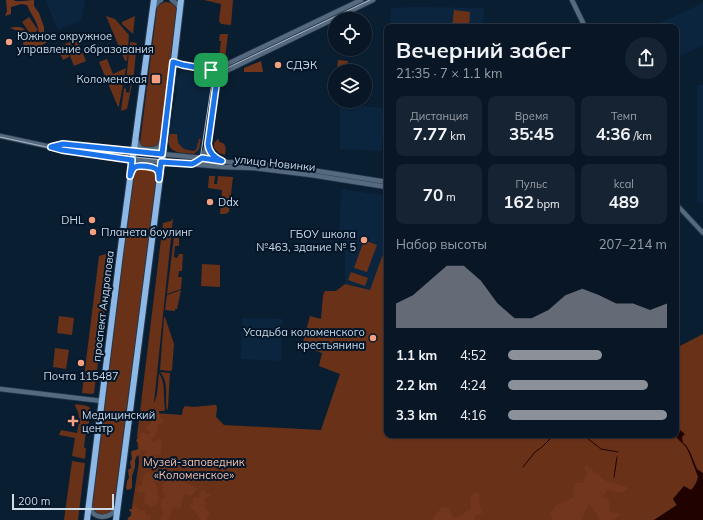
<!DOCTYPE html>
<html lang="ru">
<meta charset="utf-8">
<style>
:root{--surface:#081626;--page:#162332;--text:#f1f3f6;--muted:#989fa7;--line:#293543;--accent:#8c9099}
body{margin:0;font-family:Mulish,sans-serif;background:var(--page);color:var(--text);height:100vh;display:flex;flex-direction:column;font-size:15px;white-space:nowrap}
*{box-sizing:border-box;margin:0}
p{font-size:13px;color:var(--muted)}
.icon{flex:none;width:22px;height:22px;fill:none;stroke:currentColor;stroke-width:2;stroke-linecap:round;stroke-linejoin:round}
.map{position:relative;flex:1;overflow:hidden}
.side{position:absolute;left:384px;top:24px;width:295px;height:414px;display:flex;flex-direction:column;background:var(--surface);border-radius:8px;box-shadow:0 1px 3px #0004,0 0 0 1px var(--line)}
.side>*{flex:none}
.fabs{position:absolute;left:328px;top:12px;display:grid;gap:8px}
.fabs a{display:grid;place-items:center;width:44px;height:44px;border-radius:50%;background:var(--surface);box-shadow:0 1px 3px #0004,0 0 0 1px var(--line);font-size:20px}
.scale{position:absolute;left:12px;bottom:10px;width:102px;box-sizing:border-box;padding-left:4px;border:2px solid #cddae7;border-top:0;font-size:11px;line-height:14px;white-space:nowrap;color:#cddae7;-webkit-text-stroke:3px #031528;paint-order:stroke}
.pin{position:absolute;display:grid;place-items:center;width:34px;height:34px;color:#fff;margin:-17px;border-radius:8px;box-shadow:0 2px 6px #0006}
.round{display:grid;place-items:center;flex:none;width:42px;height:42px;border-radius:21px;background:var(--page)}
.overview{display:flex;align-items:center;justify-content:space-between;height:68px;padding:0 12px}
h1{font-size:22px;font-weight:700;line-height:30px}
.stats{display:grid;grid-template-columns:repeat(3,1fr);gap:6px;height:68px;padding:4px 12px}
.stats div{display:grid;align-content:center;border-radius:8px;background:var(--page);text-align:center}
.stats b{font-size:17px;font-weight:700}
.stats small{font-size:11px;font-weight:400}
.stats p{font-size:11px}
.chart{height:112px;padding:8px 12px}
.chart p{display:flex;justify-content:space-between}
.chart svg{width:100%;height:72px;margin-top:4px;fill:var(--accent);opacity:.7}
ul{padding:0 12px;list-style:none;font-size:13px}
li{display:grid;grid-template-columns:64px 48px 1fr;align-items:center;height:30px}
li i{height:10px;border-radius:5px;background:var(--accent)}
.map>svg:first-child{display:block}
.built{fill:#0c253f}
.green{fill:#693118}
.forest{fill:#72361c}
.water{fill:#200300}
.lines{fill:none;stroke-linecap:round;stroke-linejoin:round}
.stream{stroke:#200300;stroke-width:1}
.minor-casing{stroke:#25384b;stroke-width:6}
.tertiary-casing{stroke:#25384b;stroke-width:6}
.primary-casing{stroke:#25384b;stroke-width:8}
.minor{stroke:#556a7f;stroke-width:4}
.tertiary{stroke:#556a7f;stroke-width:4.5}
.primary{stroke:#8db8e5;stroke-width:6}
.tram{stroke:#a8b6c4;stroke-width:1}
.route-casing{stroke:#fff;stroke-width:8}
.route{stroke:#1a73e8;stroke-width:5}
.poi-dot{fill:#f2a080;stroke:#031528;stroke-width:1.5}
.labels{text-anchor:middle;stroke-width:4;stroke-linejoin:round;paint-order:stroke}
.poi-label{font-size:11px;fill:#cddae7;stroke:#031528;text-anchor:start}
.street-label{font-size:11px;fill:#cddae7;stroke:#031528}
.park-label{font-size:11px;fill:#fdc3ab;stroke:#031528}
</style>
<div class="map">
<svg width="703" height="520" viewBox="0 0 703 520">
<rect width="100%" height="100%" fill="#0a1e32"/>
<!-- built -->
<path class="built" d="M45,0H85L82,20L58,30Z
M703,3V45L676,58V27H659L657,24Z
M416,7L484,8L483,27H390L391,8Z
M185,72L204,74L208,78V83H213L209,106L202,153L201,154L175,151L170,148L168,143L177,91L176,78L180,74Z
M697,85H703V203L697,202Z
M340,105L384,108L382,151L340,149Z
M341,189L387,196V243L370,291L345,284V246L339,238Z
M242,318L283,319L281,361L241,359Z"/>
<!-- green -->
<path class="green" d="M204,0H233L231,25L221,24L219,21L221,4Z
M165,2C171,2 174,4 177,10L160,143L159,144L154,148L142,147L140,143L157,8L159,5Z
M454,10L470,12L469,27H452Z
M106,16L115,19L129,35L127,61H125Z
M135,16L133,34L122,24V22Z
M29,17L38,30L31,35L22,22Z
M220,34H228L225,59L216,62H208L209,59L214,60L219,57L221,41H219Z
M77,39L86,61L74,66L65,44Z
M130,42L137,43L133,82L126,81Z
M63,45L65,46L69,57L63,60L57,47Z
M107,59L113,74L126,68L119,106L118,107L99,62Z
M338,60L348,61L347,71H337Z
M131,84H132L127,109L121,111L124,88L126,89V92L129,93Z
M170,134H177L178,143L184,149L193,151L196,150L199,139H201L199,149L194,154C187,153 170,154 169,144C168,141 169,137 170,134Z
M218,139H219V142C227,143 226,149 225,155L219,153L214,148V143Z
M138,167L152,168L157,174L114,508L109,515H99L93,510L92,505L133,172Z
M209,176H215L214,184H217L218,176L233,177L229,212L225,214H220L222,190L208,188Z
M173,218L154,403C158,397 158,381 159,373C166,384 163,397 165,409L164,411H154V413L182,415L183,409L185,406L194,407L213,405H216L217,408L216,417L224,425L321,430L340,374L319,366L322,353L302,346L310,316L321,319L323,295L325,291H336L345,284L370,290L387,243V435H676V348L703,334V473C697,477 696,485 691,491L684,486L673,499L677,505L654,520H130L139,462L137,436L163,223L171,221Z
M174,237L179,238V246H175L174,257L177,258L179,254H183L182,271H179L178,277H182L181,289L167,294Z
M364,240L377,245L367,272L354,268Z
M106,254L112,255L94,393L92,394L82,393L99,256Z
M202,264L220,265V287L201,286Z
M351,272L368,278L365,286L348,280Z
M181,290L177,309H175V311L165,310L167,295Z
M59,316L74,318L72,335L57,333Z
M164,317H165L174,344L172,370L170,371L160,370Z
M55,348L69,350L66,369L53,367Z
M160,372L170,373L168,407L167,411C164,398 170,383 160,372Z
M76,404C94,407 92,406 89,423L87,425L84,447L86,449L85,459L72,456L75,438L59,435L61,430L77,433C79,423 81,415 75,406Z
M72,461L85,463L78,520H64Z"/>
<!-- forest -->
<path class="forest" d="M6,0H14L15,1C21,2 27,0 34,0V6L39,13L44,27V34L47,42L39,47L29,49L24,53H19L23,48L24,33L10,28C26,24 26,33 38,42C42,26 33,19 27,5L21,4L11,7V14L5,16L7,11Z
M261,61L263,72H244V68Z
M156,410L159,411L160,417L163,420C164,424 160,424 157,426L158,431L152,439V440L154,442L158,439H161L163,446L161,448V452L158,456L155,454C152,457 149,459 144,458V455L148,450L145,451L141,450V454L137,456L135,460V467L132,476V487L131,489L127,490L126,488L127,481L129,478L128,470L131,468L130,462L132,459L131,452L132,451L139,449V445L136,440L139,438L141,433L143,432L147,434H150V432L146,431V425L150,424L151,422V419L149,416Z
M586,465L606,481L627,487V490L620,493L607,490L603,496L609,501L610,512L621,514L614,520H599L597,514L589,504L581,520L574,519V520H553L550,513L555,506L574,497L572,490L576,483H583L587,473L584,469Z
M146,471L150,473L152,472L155,473L157,476L156,480L153,482C160,485 156,492 159,498L157,504L155,506L151,507L144,503L145,492L138,493L136,490L138,487L142,485L143,478Z
M170,480C174,481 180,481 183,482C188,483 189,486 196,487L197,489C195,493 192,496 188,496L186,494H184L182,501L181,508L178,509L174,507L171,510L170,518L167,520H161V517L164,512L161,510V500L165,497L162,489L164,488L162,484L164,483L166,481Z
M203,490L205,492V494H210L211,496L204,499L206,504L204,506L209,512L210,514L206,520H200L194,509H192L190,507L191,504L193,503V498L196,497L201,498L199,494Z
M476,491L480,494C479,502 478,505 484,512L474,517L475,520H432L442,506L450,509L454,518C462,517 463,511 471,509L470,498Z
M135,505L141,511L145,510L146,515H148L151,516L150,520H129L127,519L133,514L129,510L130,509H133V507Z"/>
<!-- water -->
<path class="water" d="M676,420L680,430L685,434L682,437L683,443L686,445L690,452L697,469L703,473V520H654L677,505L673,499L684,486L691,490L696,484L698,477L689,453L686,447L676,437Z"/>
<g class="lines">
<!-- stream -->
<path class="stream" d="M583,435L601,449L618,452
M523,467L535,452L542,447L554,435
M614,477L617,457"/>
<defs>
<path id="minor" d="M204,165V163L206,162H215
M676,204L703,233"/>
<path id="tertiary" d="M172,0L177,4L180,9
M572,0L585,27
M154,7L158,2L161,0
M173,62L183,65L213,71L216,75L217,79
M211,70L217,69L221,67L361,0
M0,136L51,147L62,150L120,158L224,167L254,168L311,175L387,187
M136,139C137,142 138,146 141,148C146,150 155,150 159,147L163,139
M208,144C209,151 212,156 219,160
M53,146L63,144L142,152L202,158L227,162L268,165L292,167L387,182
M200,160L202,158L208,144L217,79L222,73L373,0
M132,171C137,163 145,166 153,167L158,172L159,178
M0,389L102,401
M90,506C92,520 111,520 116,508"/>
<path id="primary" d="M87,520L120,254L154,0
M116,520L163,154L181,0"/>
</defs>
<!-- minor casing -->
<use href="#minor" class="minor-casing"/>
<!-- tertiary casing -->
<use href="#tertiary" class="tertiary-casing"/>
<!-- primary casing -->
<use href="#primary" class="primary-casing"/>
<!-- minor -->
<use href="#minor" class="minor"/>
<!-- tertiary -->
<use href="#tertiary" class="tertiary"/>
<!-- primary -->
<use href="#primary" class="primary"/>
<!-- tram -->
<path class="tram" d="M0,137L51,148L162,160L191,162L197,160L200,157L201,153L211,88C214,79 219,73 227,68L370,0"/>
</g>
<g class="lines">
<defs>
<path id="route" d="M173,62L183,65L211,70C215,71 217,75 217,79L208,144C209,153 214,157 222,161L202,158L196,162L192,164L161,162L159,179C159,176 159,172 157,170C154,166 138,165 135,167C132,169 131,173 130,176L132,160L62,150L51,147L63,144L162,154Z"/>
</defs>
<!-- route casing -->
<use href="#route" class="route-casing"/>
<!-- route -->
<use href="#route" class="route"/>
</g>
<!-- markers -->
<g class="poi-dot">
<circle cx="9" cy="42" r="4"/>
<circle cx="278" cy="65" r="4"/>
<rect x="151" y="74" width="10" height="10" rx="2"/>
<circle cx="210" cy="202" r="4"/>
<circle cx="92" cy="220" r="4"/>
<circle cx="93" cy="232" r="4"/>
<circle cx="364" cy="240" r="4"/>
<circle cx="373" cy="338" r="4"/>
<circle cx="81" cy="363" r="4"/>
<path d="M71 415h4v4h4v4h-4v4h-4v-4h-4v-4h4z"/>
</g>
<g class="labels">
<!-- poi labels -->
<g class="poi-label">
<text x="17" y="40">Южное окружное<tspan x="17" dy="13">управление образования</tspan></text>
<text x="286" y="69">СДЭК</text>
<text x="147" y="83" text-anchor="end">Коломенская</text>
<text x="218" y="206">Ddx</text>
<text x="84" y="224" text-anchor="end">DHL</text>
<text x="101" y="236">Планета боулинг</text>
<text x="356" y="238" text-anchor="end">ГБОУ школа<tspan x="356" dy="13">№463, здание № 5</tspan></text>
<text x="365" y="336" text-anchor="end">Усадьба коломенского<tspan x="365" dy="13">крестьянина</tspan></text>
<text x="81" y="380" text-anchor="middle">Почта 115487</text>
<text x="82" y="419">Медицинский<tspan x="82" dy="13">центр</tspan></text>
</g>
<!-- street labels -->
<g class="street-label">
<text transform="translate(275 163) rotate(6)" y="4">улица Новинки</text>
<text transform="translate(103 306) rotate(-83)" y="4">проспект Андропова</text>
</g>
<!-- park labels -->
<g class="park-label">
<text x="194" y="466">Музей-заповедник<tspan x="194" dy="13">«Коломенское»</tspan></text>
</g>
</g>
</svg>
<div class="fabs">
<a><svg class="icon" aria-label="locate" viewBox="0 0 24 24"><circle cx="12" cy="12" r="6"/><path d="M12 2v4M12 18v4M2 12h4M18 12h4"/></svg></a>
<a><svg class="icon" aria-label="layers" viewBox="0 0 24 24"><path d="M12 4l9 5-9 5-9-5zM3 14l9 5 9-5"/></svg></a>
</div>
<div class="scale">200 m</div>
<div class="pin" style="left:211px;top:70px;background:#1e9e55"><svg class="icon" aria-label="arrive" viewBox="0 0 24 24"><path d="M6 21V4h12l-3 4 3 4H6"/></svg></div>
<section class="side">
<div class="overview"><div><h1>Вечерний забег</h1><p>21:35 · 7 × 1.1 km</p></div><a class="round"><svg class="icon" aria-label="share" viewBox="0 0 24 24"><path d="M12 15V3M7 8l5-5 5 5M5 13v7h14v-7"/></svg></a></div>
<div class="stats">
<div><p>Дистанция</p><b>7.77<small> km</small></b></div>
<div><p>Время</p><b>35:45</b></div>
<div><p>Темп</p><b>4:36<small> /km</small></b></div>
</div>
<div class="stats">
<div><b>70<small> m</small></b></div>
<div><p>Пульс</p><b>162<small> bpm</small></b></div>
<div><p>kcal</p><b>489</b></div>
</div>
<div class="chart"><p><span>Набор высоты</span>207–214 m</p>
<svg viewBox="0 0 160 44" preserveAspectRatio="none"><path d="M0 44V29L10 24L20 15L30 6L40 6L50 15L60 29L70 38L80 38L90 33L100 24L110 20L120 24L130 29L140 29L150 33L160 29V44z"/></svg>
</div>
<ul>
<li><b>1.1 km</b>4:52<i style="width:59%"></i></li>
<li><b>2.2 km</b>4:24<i style="width:88%"></i></li>
<li><b>3.3 km</b>4:16<i style="width:100%"></i></li>
</ul>
</section>
</div>
